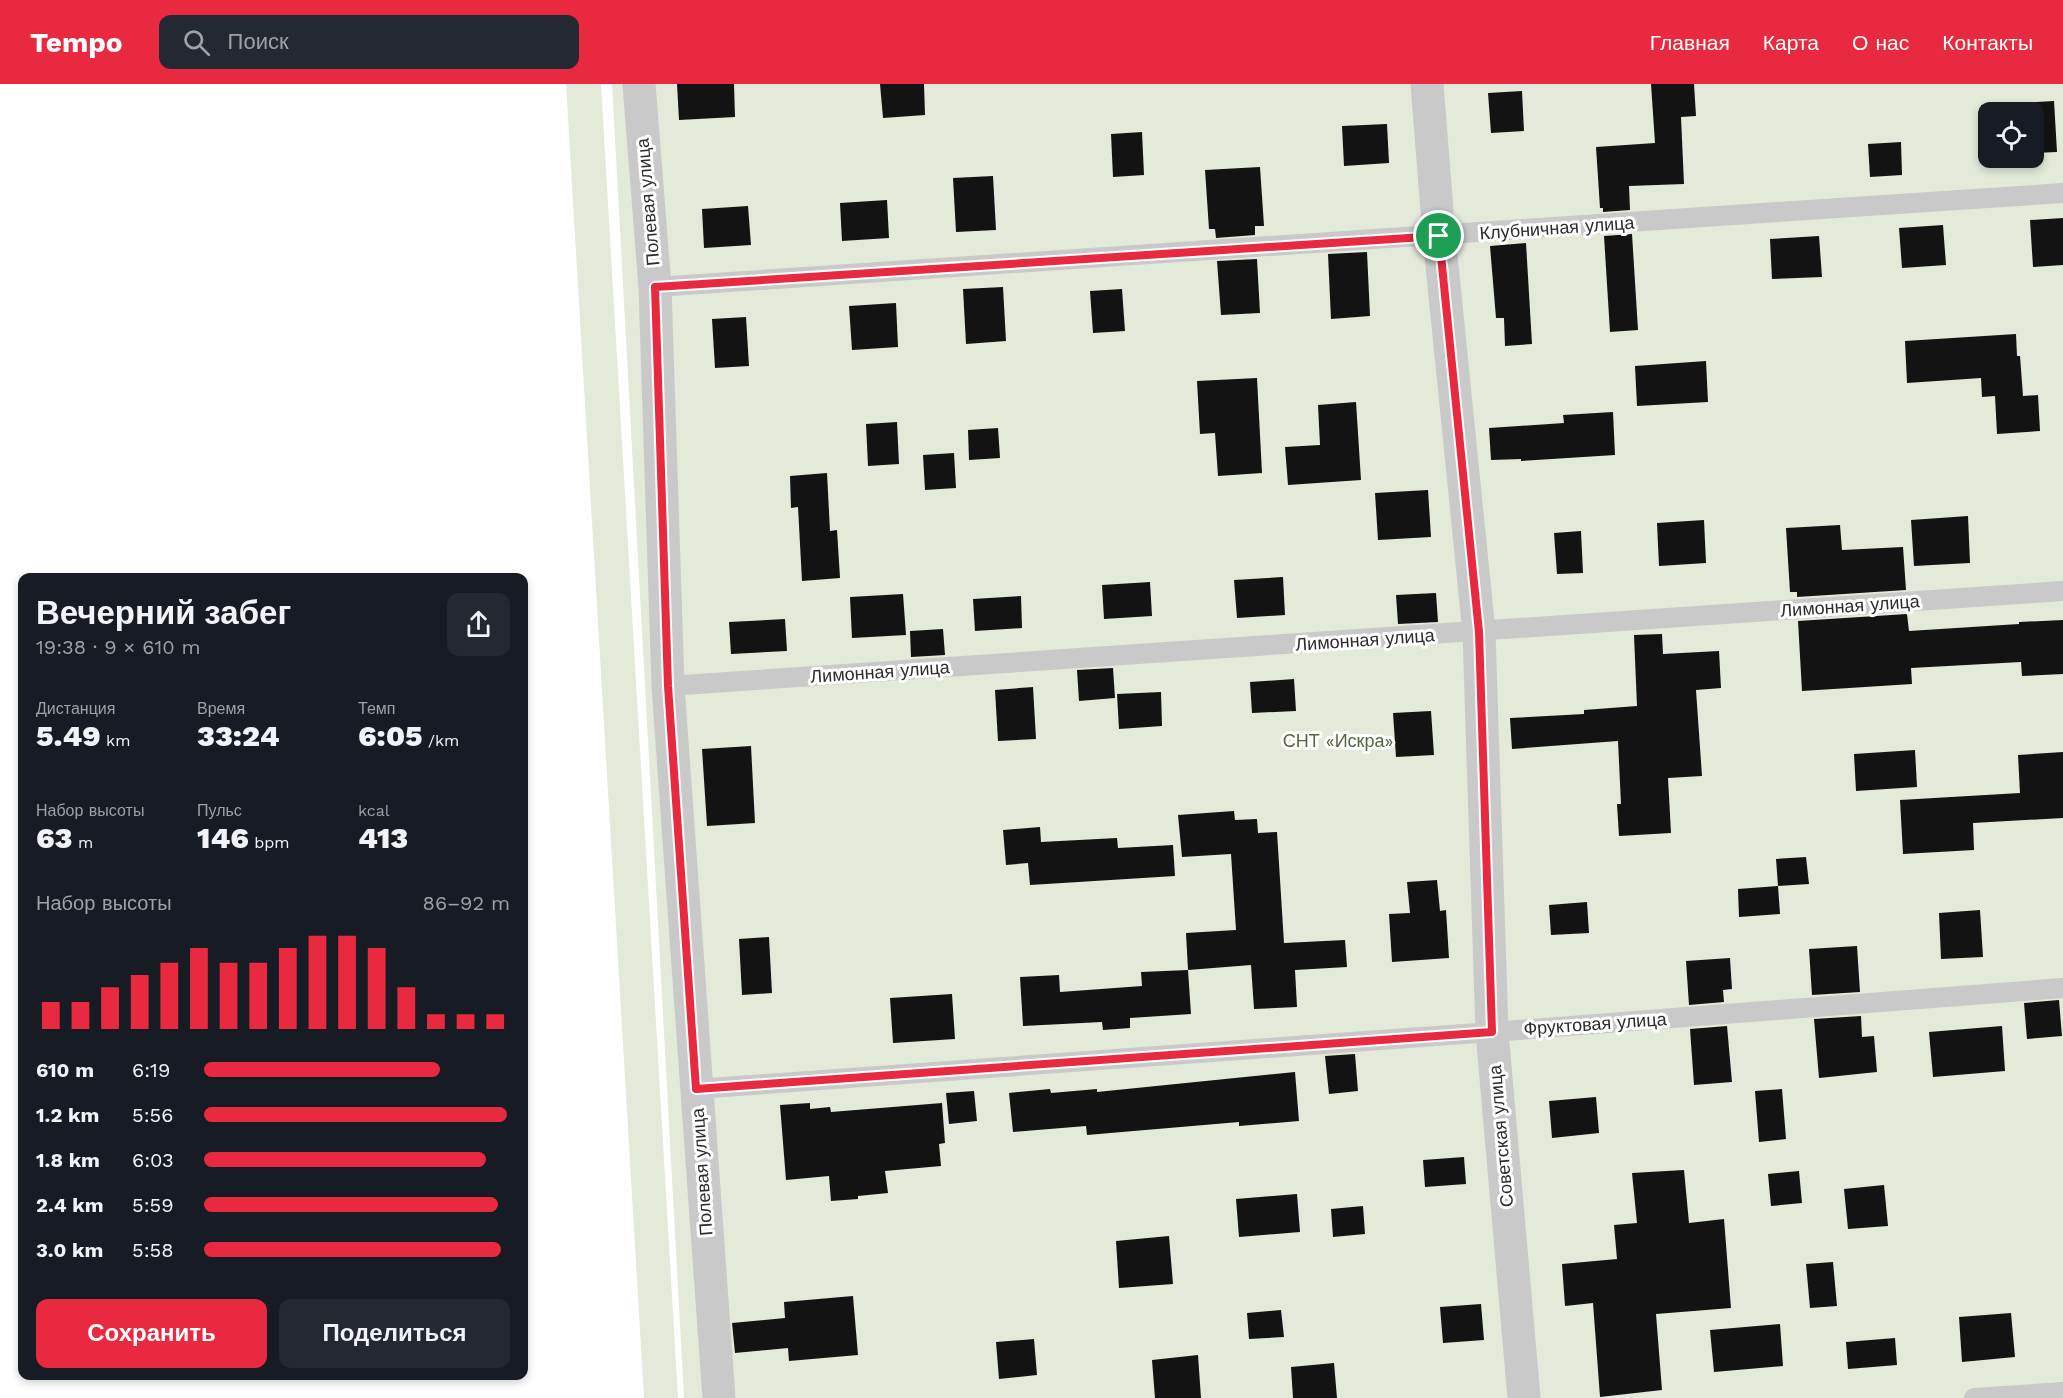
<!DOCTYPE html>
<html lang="ru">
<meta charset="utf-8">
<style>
:root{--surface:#171b24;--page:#242831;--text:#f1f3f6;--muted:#9ea1a6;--accent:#e8293f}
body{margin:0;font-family:"Work Sans",sans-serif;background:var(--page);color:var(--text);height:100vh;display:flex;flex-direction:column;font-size:22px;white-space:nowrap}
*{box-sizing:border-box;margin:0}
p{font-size:20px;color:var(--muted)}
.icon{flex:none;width:33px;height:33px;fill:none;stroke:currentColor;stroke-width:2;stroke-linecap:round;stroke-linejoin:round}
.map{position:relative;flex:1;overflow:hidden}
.sheet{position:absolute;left:18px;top:489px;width:510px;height:807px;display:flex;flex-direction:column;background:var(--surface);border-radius:12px;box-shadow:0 3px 9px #0003}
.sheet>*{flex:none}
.controls{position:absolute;left:1978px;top:18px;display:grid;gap:12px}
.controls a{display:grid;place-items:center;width:66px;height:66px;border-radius:12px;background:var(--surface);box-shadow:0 3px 9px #0003;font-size:30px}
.pin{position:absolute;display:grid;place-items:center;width:51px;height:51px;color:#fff;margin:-26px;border:3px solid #fff;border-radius:50%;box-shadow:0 2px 6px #0007}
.round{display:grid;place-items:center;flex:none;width:63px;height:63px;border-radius:12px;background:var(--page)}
.overview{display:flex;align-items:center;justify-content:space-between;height:102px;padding:0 18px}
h1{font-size:33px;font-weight:800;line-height:45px}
.figures{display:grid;grid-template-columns:repeat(3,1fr);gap:9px;height:102px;padding:6px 18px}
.figures div{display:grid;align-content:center}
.figures b{font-size:30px;font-weight:800}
.figures small{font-size:16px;font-weight:400}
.figures p{font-size:16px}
.chart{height:168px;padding:12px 18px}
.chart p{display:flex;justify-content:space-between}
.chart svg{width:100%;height:108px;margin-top:6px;stroke:var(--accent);stroke-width:6}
.primary-button{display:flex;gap:12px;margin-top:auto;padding:12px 18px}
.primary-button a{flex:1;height:69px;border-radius:12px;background:var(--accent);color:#fff;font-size:24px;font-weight:800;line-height:69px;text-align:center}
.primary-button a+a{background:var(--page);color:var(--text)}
ul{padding:0 18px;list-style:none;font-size:20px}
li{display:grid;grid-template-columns:96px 72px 1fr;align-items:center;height:45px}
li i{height:15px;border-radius:8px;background:var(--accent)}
header{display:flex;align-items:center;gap:36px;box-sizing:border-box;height:84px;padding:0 30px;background:var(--accent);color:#fff}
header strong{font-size:28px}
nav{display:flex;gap:33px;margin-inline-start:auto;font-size:21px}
.search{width:420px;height:54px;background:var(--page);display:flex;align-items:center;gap:15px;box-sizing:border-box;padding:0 21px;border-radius:12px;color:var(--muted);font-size:22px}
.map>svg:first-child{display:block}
.green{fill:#e3ead9;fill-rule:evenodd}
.building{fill:#131313}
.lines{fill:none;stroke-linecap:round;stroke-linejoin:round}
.service{stroke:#c9c9c9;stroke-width:20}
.minor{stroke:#c9c9c9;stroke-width:33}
.route-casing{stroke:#fff;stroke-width:12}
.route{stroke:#e8293f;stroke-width:8}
.labels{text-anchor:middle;stroke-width:6;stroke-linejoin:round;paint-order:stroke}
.street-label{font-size:18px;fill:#2c2c2c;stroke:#fff}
.park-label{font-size:18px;fill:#516839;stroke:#fff}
</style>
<header>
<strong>Tempo</strong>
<div class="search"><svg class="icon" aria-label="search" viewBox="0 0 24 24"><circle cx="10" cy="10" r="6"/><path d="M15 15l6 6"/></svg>Поиск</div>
<nav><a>Главная</a><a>Карта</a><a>О нас</a><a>Контакты</a></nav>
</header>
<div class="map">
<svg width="2063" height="1314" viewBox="0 0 2063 1314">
<rect width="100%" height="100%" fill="#fff"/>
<!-- green -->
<path class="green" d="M566,0H601L678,1314H644Z
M612,0H2063V1314H684ZM1989,28H2034V74H1989Z"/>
<!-- building -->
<path class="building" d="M677,0H734L735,33L679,36Z
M880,0H924L925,31L883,34Z
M1651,0H1694L1696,32L1681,33L1684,100L1629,102L1630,126L1603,128V124H1600L1596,63L1655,59Z
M1522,7L1524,47L1491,49L1488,9Z
M2054,17L2057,68L2034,69V28H1989V72H1984L1981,21Z
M1387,40L1389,79L1344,82L1342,42Z
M1142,48L1144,91L1113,93L1111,50Z
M1901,58L1902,91L1870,93L1868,60Z
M1260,83L1264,142H1255V151L1216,154L1215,145H1209L1205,86Z
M993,92L996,146L956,148L953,94Z
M887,116L889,154L842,157L840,119Z
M748,122L751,161L704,164L702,125Z
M2063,134V181L2033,183L2030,136Z
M1943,141L1946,181L1902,184L1899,144Z
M1632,150L1638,246L1610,248L1604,152Z
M1819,152L1822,193L1772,195L1770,155Z
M1526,159L1532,260L1505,262L1504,234H1496L1490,162Z
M1367,168L1370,232L1331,235L1328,170Z
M1257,175L1260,229L1221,231L1217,177Z
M1003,203L1006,257L966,260L963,205Z
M1122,205L1125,247L1093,249L1090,207Z
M896,219L898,263L852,266L849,222Z
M746,233L749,282L715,284L712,235Z
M2016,250L2017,272H2020L2023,312L2038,311L2040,347L1997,350L1995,312L1982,313L1981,294L1907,299L1905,257Z
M1706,277L1708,318L1637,322L1635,282Z
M1257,294L1262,389L1218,392L1215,349L1200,350L1197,297Z
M1356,318L1361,396L1288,401L1285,363L1320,361L1318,321Z
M1613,328L1615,371L1521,377V375L1491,376L1489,344L1564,339L1563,331Z
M897,338L899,380L868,382L866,340Z
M998,344L1000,374L969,376L968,346Z
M954,369L956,404L925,406L923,371Z
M827,389L830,447L837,446L840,494L802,497L798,423L791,424L790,392Z
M1428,406L1431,453L1378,456L1375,409Z
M1968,432L1970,479L1914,482L1911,436Z
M1704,436L1706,479L1659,482L1657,439Z
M1840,441L1842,466L1903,463L1906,506L1797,513V508H1790L1786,444Z
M1581,447L1583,489L1557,490L1554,449Z
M1283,493L1285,531L1237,534L1234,496Z
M1150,498L1152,532L1104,535L1102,501Z
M1436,509L1438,538L1398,540L1396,511Z
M903,510L906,551L852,554L850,513Z
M1021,512L1022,544L975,547L973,515Z
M1907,530L1909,547L2019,540V538L2063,536V590L2022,592L2021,578L1911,584L1912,600L1802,607L1798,537Z
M785,535L787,567L731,570L729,538Z
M943,545L945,571L911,573L910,547Z
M1662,550L1663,570L1719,567L1721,604L1696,606L1702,692L1668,694L1671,749L1619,752L1617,720H1621L1618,657L1512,665L1510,634L1584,630V626L1637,622L1634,551Z
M1113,584L1115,614L1079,617L1077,586Z
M1294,595L1296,627L1252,629L1250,598Z
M1033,603L1036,655L998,657L995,606Z
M1161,608L1162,642L1119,645L1117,610Z
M1431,627L1434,671L1396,673L1393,629Z
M751,662L755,739L707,742L702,665Z
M1915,666L1917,703L1856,707L1854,670Z
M2063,668V734L1973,739L1974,766L1903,770L1900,716L2020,709L2018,671Z
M1234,727L1235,736L1257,735L1258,749L1277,748L1284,859L1345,856L1347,883L1295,886L1297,923L1254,925L1251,881L1188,886L1186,849L1236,846L1231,770L1182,773L1178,731Z
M1040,743L1041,758L1117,754L1118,764L1173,761L1175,792L1030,801L1028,779L1006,781L1003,746Z
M1806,773L1809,800L1778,802L1776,775Z
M1437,796L1440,827L1446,826L1449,874L1392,878L1389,830L1410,829L1407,798Z
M1778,802L1780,830L1739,833L1738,805Z
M1587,818L1589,849L1551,851L1549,821Z
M1980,826L1983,873L1941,875L1939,829Z
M769,853L772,909L742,911L739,855Z
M1857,862L1860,908L1812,911L1809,865Z
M1730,874L1732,905L1723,906L1724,918L1689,921L1686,877Z
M1188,886L1191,930L1130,934V944L1103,946L1102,938L1023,942L1020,893L1059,891L1060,908L1142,902L1141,888Z
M952,910L955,955L893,959L890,914Z
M2059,916L2062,952L2027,955L2024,919Z
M1861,932L1862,953L1874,952L1877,988L1819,994L1814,935Z
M1727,942L1732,998L1694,1001L1690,945Z
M2002,942L2005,987L1933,993L1929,948Z
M1355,970L1358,1007L1329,1010L1325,972Z
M1295,988L1299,1037L1239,1042V1038L1087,1051L1086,1042L1013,1048L1009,1009L1050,1005L1051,1009L1097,1005V1008Z
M1782,1005L1786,1055L1759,1058L1755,1007Z
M974,1007L977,1037L949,1040L946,1009Z
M1596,1013L1599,1049L1552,1054L1549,1017Z
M810,1019V1025L830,1023L831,1028L942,1019L945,1059L939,1060L941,1082L885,1087L888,1109L858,1112V1115L831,1117L829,1092L786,1096L780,1021Z
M1464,1073L1466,1100L1425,1103L1423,1076Z
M1684,1086L1689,1139L1724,1135L1731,1224L1656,1230L1662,1306L1600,1313L1593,1219L1565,1222L1562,1180L1617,1175L1614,1141L1637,1139L1632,1089Z
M1799,1087L1802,1119L1771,1122L1768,1090Z
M1884,1101L1888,1142L1848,1145L1844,1105Z
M1297,1110L1300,1148L1239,1153L1236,1115Z
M1363,1122L1365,1150L1333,1153L1331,1125Z
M1169,1152L1173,1200L1119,1204L1116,1157Z
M1833,1178L1837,1222L1810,1224L1806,1180Z
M853,1212L858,1271L789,1277L788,1264L735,1269L732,1239L785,1234L784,1218Z
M1481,1220L1484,1256L1443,1259L1440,1223Z
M1281,1226L1284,1253L1249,1255L1247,1229Z
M2011,1229L2015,1273L1962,1278L1959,1233Z
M1780,1240L1783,1282L1714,1288L1710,1246Z
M1895,1254L1897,1281L1848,1285L1846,1258Z
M1034,1255L1037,1291L999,1295L996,1258Z
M1198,1271L1201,1314H1155L1152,1276Z
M1334,1279L1337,1314H1293L1291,1283Z"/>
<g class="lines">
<!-- service -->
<path class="service" d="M655,203L2063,109
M668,602L2063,507
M696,1005L1492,948L2063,904
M1974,1314L2063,1308"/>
<!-- minor -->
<path class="minor" d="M639,0L655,203L668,602L719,1314
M1427,0L1439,152L1479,548L1492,948L1524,1314"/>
</g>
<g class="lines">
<defs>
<path id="route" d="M1439,152L1479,548L1492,948L696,1005L668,602L655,203Z"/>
</defs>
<!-- route casing -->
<use href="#route" class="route-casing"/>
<!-- route -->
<use href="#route" class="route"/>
</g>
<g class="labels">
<!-- street labels -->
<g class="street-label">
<text transform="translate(648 118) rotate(-95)" y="6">Полевая улица</text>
<text transform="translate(1557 144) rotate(-4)" y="6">Клубничная улица</text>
<text transform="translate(1850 522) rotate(-4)" y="6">Лимонная улица</text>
<text transform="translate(1365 556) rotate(-4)" y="6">Лимонная улица</text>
<text transform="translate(880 588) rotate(-4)" y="6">Лимонная улица</text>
<text transform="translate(1595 940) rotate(-4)" y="6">Фруктовая улица</text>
<text transform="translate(1501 1052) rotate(-95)" y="6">Советская улица</text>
<text transform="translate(702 1088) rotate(-94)" y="6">Полевая улица</text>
</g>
<!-- park labels -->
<g class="park-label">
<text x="1338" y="663">СНТ «Искра»</text>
</g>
</g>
</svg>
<div class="controls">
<a><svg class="icon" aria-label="locate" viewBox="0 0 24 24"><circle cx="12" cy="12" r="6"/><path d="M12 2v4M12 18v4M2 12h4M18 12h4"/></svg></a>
</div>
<div class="pin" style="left:1439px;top:152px;background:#1e9e55"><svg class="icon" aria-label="arrive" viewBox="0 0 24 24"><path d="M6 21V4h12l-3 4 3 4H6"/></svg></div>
<section class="sheet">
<div class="overview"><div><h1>Вечерний забег</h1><p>19:38 · 9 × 610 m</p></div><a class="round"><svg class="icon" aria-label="share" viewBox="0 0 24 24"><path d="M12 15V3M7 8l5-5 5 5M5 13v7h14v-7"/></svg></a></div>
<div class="figures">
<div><p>Дистанция</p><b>5.49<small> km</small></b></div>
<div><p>Время</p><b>33:24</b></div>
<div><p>Темп</p><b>6:05<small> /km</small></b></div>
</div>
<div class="figures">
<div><p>Набор высоты</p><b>63<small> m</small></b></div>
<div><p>Пульс</p><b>146<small> bpm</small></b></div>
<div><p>kcal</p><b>413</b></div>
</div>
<div class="chart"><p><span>Набор высоты</span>86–92 m</p>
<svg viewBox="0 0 160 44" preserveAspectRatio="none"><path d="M5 44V33M15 44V33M25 44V27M35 44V22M45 44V17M55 44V11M65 44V17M75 44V17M85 44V11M95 44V6M105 44V6M115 44V11M125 44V27M135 44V38M145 44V38M155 44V38"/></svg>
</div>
<ul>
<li><b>610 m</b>6:19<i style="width:77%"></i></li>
<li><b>1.2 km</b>5:56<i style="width:99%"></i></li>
<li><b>1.8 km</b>6:03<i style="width:92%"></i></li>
<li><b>2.4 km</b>5:59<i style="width:96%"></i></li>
<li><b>3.0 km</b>5:58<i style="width:97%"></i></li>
</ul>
<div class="primary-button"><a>Сохранить</a><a>Поделиться</a></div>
</section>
</div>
